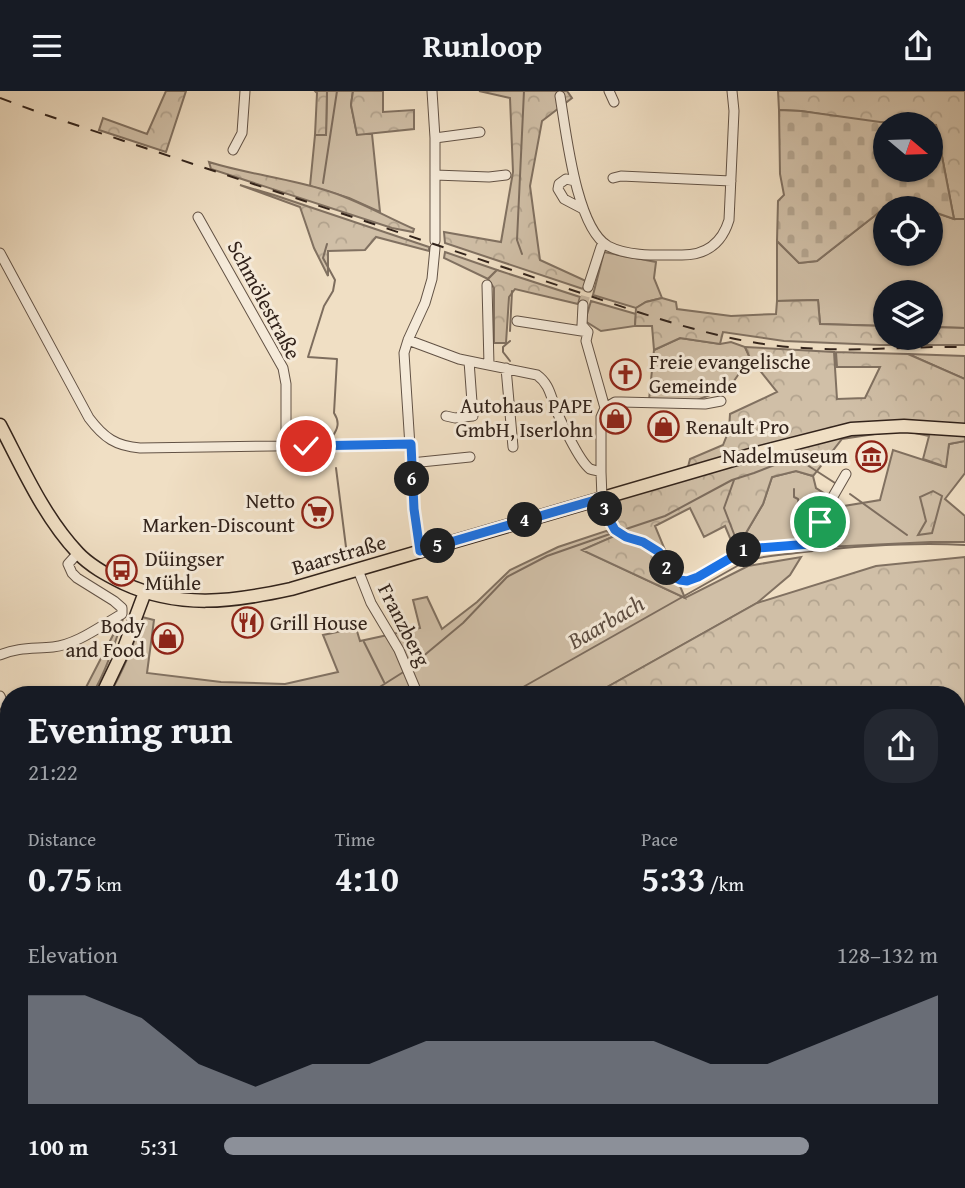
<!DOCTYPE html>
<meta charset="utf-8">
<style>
:root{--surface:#171b24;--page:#242831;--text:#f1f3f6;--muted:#9ea1a6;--accent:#8c9099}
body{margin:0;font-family:"Gentium Book Plus",serif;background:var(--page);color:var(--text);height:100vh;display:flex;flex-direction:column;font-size:26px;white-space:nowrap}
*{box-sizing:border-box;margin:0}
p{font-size:23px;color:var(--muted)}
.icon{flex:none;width:38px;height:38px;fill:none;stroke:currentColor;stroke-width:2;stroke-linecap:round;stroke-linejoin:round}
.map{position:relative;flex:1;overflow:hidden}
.side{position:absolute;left:0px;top:595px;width:966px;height:502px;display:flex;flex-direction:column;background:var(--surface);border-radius:28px 28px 0 0;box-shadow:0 2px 5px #0004}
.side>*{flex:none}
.needle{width:46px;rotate:109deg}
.tools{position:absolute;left:873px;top:21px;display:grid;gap:14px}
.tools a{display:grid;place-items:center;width:70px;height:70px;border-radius:50%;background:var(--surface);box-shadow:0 2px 5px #0004;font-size:35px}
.pin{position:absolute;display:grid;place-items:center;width:60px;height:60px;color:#fff;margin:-30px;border:4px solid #fff;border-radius:50%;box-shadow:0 2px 7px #0007}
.km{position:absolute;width:35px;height:35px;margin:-18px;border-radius:50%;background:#222;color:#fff;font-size:19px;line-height:35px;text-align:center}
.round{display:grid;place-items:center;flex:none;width:74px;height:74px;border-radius:28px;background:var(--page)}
.headline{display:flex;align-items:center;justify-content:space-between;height:119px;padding:0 28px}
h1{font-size:38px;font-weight:600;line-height:52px}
.metrics{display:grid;grid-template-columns:repeat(3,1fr);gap:10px;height:119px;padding:7px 28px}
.metrics div{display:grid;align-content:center}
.metrics b{font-size:35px;font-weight:600}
.metrics small{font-size:19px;font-weight:400}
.metrics p{font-size:19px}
.chart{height:196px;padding:14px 28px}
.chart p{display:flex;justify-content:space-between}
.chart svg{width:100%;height:126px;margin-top:7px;fill:var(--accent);opacity:.7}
ul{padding:0 28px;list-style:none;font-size:23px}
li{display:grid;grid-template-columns:112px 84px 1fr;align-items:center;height:52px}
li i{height:18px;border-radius:9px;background:var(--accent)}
header{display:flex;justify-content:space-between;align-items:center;height:91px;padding:0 28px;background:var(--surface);font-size:32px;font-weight:600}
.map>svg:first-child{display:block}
.green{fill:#d0bfa7;stroke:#817161;stroke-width:2}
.forest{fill:url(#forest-crowns);stroke:#817161;stroke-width:2}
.cemetery{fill:url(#cemetery-stones);stroke:#817161;stroke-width:2}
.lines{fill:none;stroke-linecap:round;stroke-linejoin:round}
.stream{stroke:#7d6d5e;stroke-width:2}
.minor-tunnel{stroke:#cab9a2;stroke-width:9;stroke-dasharray:9 4.5;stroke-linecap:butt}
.minor-casing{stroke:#625245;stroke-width:11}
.major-casing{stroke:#32231b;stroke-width:15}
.minor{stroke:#f5ead9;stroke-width:9}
.major{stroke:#f0dfc4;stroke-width:12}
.rail{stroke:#32231b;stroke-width:2;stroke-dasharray:12 12;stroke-linecap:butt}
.route-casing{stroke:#fff;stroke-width:14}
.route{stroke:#1a73e8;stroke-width:9}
.labels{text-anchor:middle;stroke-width:6;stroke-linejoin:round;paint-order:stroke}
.street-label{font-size:21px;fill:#32231b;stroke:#f5ead9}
.poi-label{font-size:21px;fill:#32231b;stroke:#f5ead9;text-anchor:start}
.water-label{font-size:23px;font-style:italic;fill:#5e4e42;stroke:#f5ead9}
</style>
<header><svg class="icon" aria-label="menu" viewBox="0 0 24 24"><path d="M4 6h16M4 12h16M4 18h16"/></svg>Runloop<svg class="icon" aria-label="share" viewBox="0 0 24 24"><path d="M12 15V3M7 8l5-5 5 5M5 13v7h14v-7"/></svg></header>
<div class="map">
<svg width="965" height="1097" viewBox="0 0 965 1097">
<defs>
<pattern id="forest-crowns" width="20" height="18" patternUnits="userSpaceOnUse" patternTransform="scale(1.75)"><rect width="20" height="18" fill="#d0bfa7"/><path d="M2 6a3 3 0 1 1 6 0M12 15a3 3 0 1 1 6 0" fill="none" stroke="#b3a48f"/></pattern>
<pattern id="cemetery-stones" width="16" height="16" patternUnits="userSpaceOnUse" patternTransform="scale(1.75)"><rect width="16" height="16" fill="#d0bfa7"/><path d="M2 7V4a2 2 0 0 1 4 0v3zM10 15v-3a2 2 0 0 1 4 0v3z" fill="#b3a48f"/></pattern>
</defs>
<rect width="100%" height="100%" fill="#f0dfc4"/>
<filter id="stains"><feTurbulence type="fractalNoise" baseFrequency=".00286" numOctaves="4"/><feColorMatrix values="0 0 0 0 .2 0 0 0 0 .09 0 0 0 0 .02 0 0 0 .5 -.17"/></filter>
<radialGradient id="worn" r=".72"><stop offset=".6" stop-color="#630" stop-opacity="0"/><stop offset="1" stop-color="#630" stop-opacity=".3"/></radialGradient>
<!-- green -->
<path class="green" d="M327,0H353L351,14L357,43H372L380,121L349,107L310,95L315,44H326Z
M896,108L923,117H886V163H931V120L954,128H965V237L931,236V201H886L885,235L820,233L818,209L777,210V150L799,172L817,170Z
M445,161L497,179L488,188L444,167Z
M604,161L656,171L654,187L662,207L646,211L636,217L593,204Z
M591,210L636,223L635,235L601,240L585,230Z
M680,247L720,253L731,251L745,256L750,267L729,297L697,309H649L654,259Z
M908,263L965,265V288Z
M965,348V382L945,408L965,425V451H931L825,456V452L810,449L744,455L743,447L763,413L772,386L796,380L813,385L816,397L830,406L821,426L832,431L844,415L880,409L893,359L945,376L949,353L964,350Z
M606,440L617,444L583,459L685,507L748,475L801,466L790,484L757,512L593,604H109C124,579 134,553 142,526L154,529L147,582L221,591L285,593L338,581L323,544L356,537L360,550L420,537L413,509L427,506L442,538L477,511L510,479L558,456Z
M126,519C116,548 108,577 92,604H82Z
M9,797V951H0V798Z
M337,1089H393V1097H343Z
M426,1089H489L487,1097H425Z
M682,1089H768V1097H723Z"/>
<!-- forest -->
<path class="forest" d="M166,0H186L166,61L99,39L103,27L147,43Z
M315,0H327L326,44H315L317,2Z
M353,0H383V21L414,19V38L357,44L351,14Z
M479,0H567L572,7L542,30L530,95L540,169L586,190L583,198L445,152L444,141L501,151L513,81L510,7Z
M778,0H965V128H954L936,34L872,31L801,20L779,19Z
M209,71C247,83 287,87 325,99C356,108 384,125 414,138L413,141L392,137L211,78Z
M240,94L274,104L429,156V160L376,146L365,159L328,160V185L314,157L300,116Z
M497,179L580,206L578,213L515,198L509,206L506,252H494V197L488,188Z
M662,207L676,211L677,218L731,225L776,223L777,210L818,209L820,233L885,235L886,247H931V236L965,237V254H880L784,250L723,241L720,253L680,247L654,259L652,235H635L636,217L646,211Z
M745,256L834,261L837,308L865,307L880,276H837L836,261L908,263L965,288V350L949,353L946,376L923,368L929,345L901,339L842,348L813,385L796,380L772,386L763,413L743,447L744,455L735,459L725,435L704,446L690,417L655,435L685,507L582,459L617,444L608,411L687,380L690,368L723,354L729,339L730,323L777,301L750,267Z
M933,400L942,405L932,442L918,444L926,430L920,406Z
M965,466V1097H768V1088H957V604H593L757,512L876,475Z
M0,752L9,759V797L0,798Z
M682,1089L723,1097H537L516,1089Z"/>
<!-- cemetery -->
<path class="cemetery" d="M779,19L801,20L880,31L927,33H886V79H931V33L936,34L954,128L931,120V117H923L896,108L817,170L799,172L777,150L778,110L784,104L780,83Z"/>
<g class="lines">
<!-- stream -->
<path class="stream" d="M323,92L337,0
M327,153L323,167L335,189L333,200L324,215L308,266L337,268L334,322C340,331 338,338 332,346
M522,163L517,149L524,0
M510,240L512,200
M510,250L503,256V261L510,270
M336,377L347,464
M734,389L724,417L739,456
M794,398V406L798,408L799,417L807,430
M850,403L907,444
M626,438L665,425L732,389L754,382L782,371L801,370L835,392
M364,551L384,591
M409,577L463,532L507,486L547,465L610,443
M367,604L405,580
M509,604L746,470C765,464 784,464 804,461C857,455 911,451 965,454
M0,675L6,673"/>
<!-- minor-tunnel -->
<path class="minor-tunnel" d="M583,214L588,196"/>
<defs>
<path id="minor" d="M432,0L435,47V150
M609,0L614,11
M560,5C566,40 576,137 608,155C629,166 659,164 682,164C707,164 722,152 729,129L734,20L732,0
M435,47L480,41
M233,59L242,42L245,0
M435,84L489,86L506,84
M613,87L621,85L731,90
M575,90L566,88L559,93L558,98L564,108L583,118
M198,126L283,277L286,293V355
M435,157L432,188L425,212L408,249L459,268L537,284C548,292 550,302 554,313C559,327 579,370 590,378C593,379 598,380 601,381
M0,162L89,327C104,347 116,355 140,357L411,353
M487,194L489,274
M588,196L601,156L604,152
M583,214L582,234L588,241L586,250L605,317L601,326V381L602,407L607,425L615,439L626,446L643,451L659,461L672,485L680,489H692L746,458L810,453L831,409L846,383
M517,230L588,241
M408,249L404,262L414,418L420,460
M506,277L513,356
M605,317L615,311H621L705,313L721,310
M446,325L455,327L473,325L469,270
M411,372L470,366
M358,479L371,512L399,559L418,604
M0,564C18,556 34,558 53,556C78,553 100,535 122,523V517L114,510L77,487L72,482L68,473L78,462
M0,605L9,625
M0,658L9,664
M0,728L5,734L9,735
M0,1007L9,1023
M396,1088V1097
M0,1096L9,1070"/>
<path id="major" d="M0,334C23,378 44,426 78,462C90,475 107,484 123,492C179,518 232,511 291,498L757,362L851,338L904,335L965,339
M102,604L123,560L145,501
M0,726L9,719"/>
</defs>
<!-- minor casing -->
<use href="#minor" class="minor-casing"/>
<!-- major casing -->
<use href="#major" class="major-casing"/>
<!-- minor -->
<use href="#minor" class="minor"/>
<!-- major -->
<use href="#major" class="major"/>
<!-- rail -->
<path class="rail" d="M0,7L46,24L641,222C694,239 747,254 803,257C857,261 911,255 965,256"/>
</g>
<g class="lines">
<defs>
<path id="route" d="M306,355L411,353L414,418L420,460L602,407L607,425L615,439L626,446L643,451L659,461L672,485L680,489L687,490L698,486L746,458L810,453L820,431"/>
</defs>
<!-- route casing -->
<use href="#route" class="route-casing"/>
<!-- route -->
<use href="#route" class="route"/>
</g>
<!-- icons -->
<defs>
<symbol id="church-ring" viewBox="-11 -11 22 22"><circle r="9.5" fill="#f5ead9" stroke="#8f2418" stroke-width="1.5"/><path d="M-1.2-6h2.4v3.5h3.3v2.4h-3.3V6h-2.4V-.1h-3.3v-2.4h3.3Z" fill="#8f2418"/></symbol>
<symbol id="shop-ring" viewBox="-11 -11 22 22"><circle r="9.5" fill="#f5ead9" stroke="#8f2418" stroke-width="1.5"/><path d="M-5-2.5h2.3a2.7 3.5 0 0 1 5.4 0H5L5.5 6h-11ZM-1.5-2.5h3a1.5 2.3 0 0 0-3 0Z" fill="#8f2418"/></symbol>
<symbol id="museum-ring" viewBox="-11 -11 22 22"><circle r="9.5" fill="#f5ead9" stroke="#8f2418" stroke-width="1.5"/><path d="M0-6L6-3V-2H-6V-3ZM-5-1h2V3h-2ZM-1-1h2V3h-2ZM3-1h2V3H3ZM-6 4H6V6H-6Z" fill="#8f2418"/></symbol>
<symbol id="supermarket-ring" viewBox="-11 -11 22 22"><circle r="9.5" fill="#f5ead9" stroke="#8f2418" stroke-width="1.5"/><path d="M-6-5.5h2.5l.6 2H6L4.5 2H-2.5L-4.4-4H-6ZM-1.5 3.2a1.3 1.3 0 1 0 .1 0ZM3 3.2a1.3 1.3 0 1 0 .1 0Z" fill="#8f2418"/></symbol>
<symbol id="bus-ring" viewBox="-11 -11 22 22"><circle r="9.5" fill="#f5ead9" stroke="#8f2418" stroke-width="1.5"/><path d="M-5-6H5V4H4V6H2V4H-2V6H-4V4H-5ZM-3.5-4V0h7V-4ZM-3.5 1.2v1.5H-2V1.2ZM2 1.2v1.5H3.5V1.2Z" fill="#8f2418"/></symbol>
<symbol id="restaurant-ring" viewBox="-11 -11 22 22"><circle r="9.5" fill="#f5ead9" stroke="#8f2418" stroke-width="1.5"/><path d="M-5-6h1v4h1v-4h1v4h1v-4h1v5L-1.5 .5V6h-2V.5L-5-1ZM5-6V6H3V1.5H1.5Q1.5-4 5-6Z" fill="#8f2418"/></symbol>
</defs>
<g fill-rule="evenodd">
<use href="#church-ring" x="608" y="266" width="35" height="35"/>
<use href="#shop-ring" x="598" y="310" width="35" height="35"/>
<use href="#shop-ring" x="646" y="318" width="35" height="35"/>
<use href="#museum-ring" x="854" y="348" width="35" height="35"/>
<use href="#supermarket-ring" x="300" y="404" width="35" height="35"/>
<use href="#bus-ring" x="104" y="462" width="35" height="35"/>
<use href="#restaurant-ring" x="230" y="514" width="35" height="35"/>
<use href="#shop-ring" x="150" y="530" width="35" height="35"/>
</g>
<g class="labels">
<!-- street labels -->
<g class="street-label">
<text transform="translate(264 209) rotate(62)" y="7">Schmölestraße</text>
<text transform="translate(339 464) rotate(-16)" y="7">Baarstraße</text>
<text transform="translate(404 534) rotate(63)" y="7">Franzberg</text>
</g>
<!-- poi labels -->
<g class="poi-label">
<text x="649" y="278">Freie evangelische<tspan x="649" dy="24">Gemeinde</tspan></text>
<text x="593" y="322" text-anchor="end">Autohaus PAPE<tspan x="593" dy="24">GmbH, Iserlohn</tspan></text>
<text x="686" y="343">Renault Pro</text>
<text x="848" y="372" text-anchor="end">Nadelmuseum</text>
<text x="295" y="417" text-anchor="end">Netto<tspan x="295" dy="24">Marken-Discount</tspan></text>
<text x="145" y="475">Düingser<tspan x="145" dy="24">Mühle</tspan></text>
<text x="270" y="539">Grill House</text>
<text x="145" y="542" text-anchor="end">Body<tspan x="145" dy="24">and Food</tspan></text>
</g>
<!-- water labels -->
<g class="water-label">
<text transform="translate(606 531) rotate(-30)" y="8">Baarbach</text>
</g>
</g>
<rect width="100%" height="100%" filter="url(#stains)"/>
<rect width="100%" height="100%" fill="url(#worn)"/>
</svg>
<div class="tools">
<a><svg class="needle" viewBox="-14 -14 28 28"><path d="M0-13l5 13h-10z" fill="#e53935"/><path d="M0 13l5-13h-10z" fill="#9ea1a6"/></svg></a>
<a><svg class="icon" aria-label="locate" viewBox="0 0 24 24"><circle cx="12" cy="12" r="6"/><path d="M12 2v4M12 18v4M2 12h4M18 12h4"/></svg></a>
<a><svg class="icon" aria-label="layers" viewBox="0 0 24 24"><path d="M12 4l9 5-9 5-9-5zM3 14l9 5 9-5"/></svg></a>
</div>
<div class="pin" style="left:820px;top:431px;background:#1e9e55"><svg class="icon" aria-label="arrive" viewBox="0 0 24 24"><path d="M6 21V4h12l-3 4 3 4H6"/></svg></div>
<div class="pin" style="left:306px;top:355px;background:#d93025"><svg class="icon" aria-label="check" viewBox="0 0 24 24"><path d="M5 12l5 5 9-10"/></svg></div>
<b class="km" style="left:744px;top:459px">1</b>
<b class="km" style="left:667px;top:477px">2</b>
<b class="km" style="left:605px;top:418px">3</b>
<b class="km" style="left:525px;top:429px">4</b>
<b class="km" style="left:438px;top:455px">5</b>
<b class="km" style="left:412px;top:388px">6</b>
<section class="side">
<div class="headline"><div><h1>Evening run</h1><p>21:22</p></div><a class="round"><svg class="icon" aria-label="share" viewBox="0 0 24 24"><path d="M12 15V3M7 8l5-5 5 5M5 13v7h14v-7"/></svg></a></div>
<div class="metrics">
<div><p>Distance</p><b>0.75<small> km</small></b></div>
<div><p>Time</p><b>4:10</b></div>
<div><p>Pace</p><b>5:33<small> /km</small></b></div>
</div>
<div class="chart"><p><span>Elevation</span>128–132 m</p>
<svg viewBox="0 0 160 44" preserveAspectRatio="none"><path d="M0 44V6L10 6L20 14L30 30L40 38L50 30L60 30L70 22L80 22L90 22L100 22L110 22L120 30L130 30L140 22L150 14L160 6V44z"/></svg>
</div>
<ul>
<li><b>100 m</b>5:31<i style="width:82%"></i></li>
</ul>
</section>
</div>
